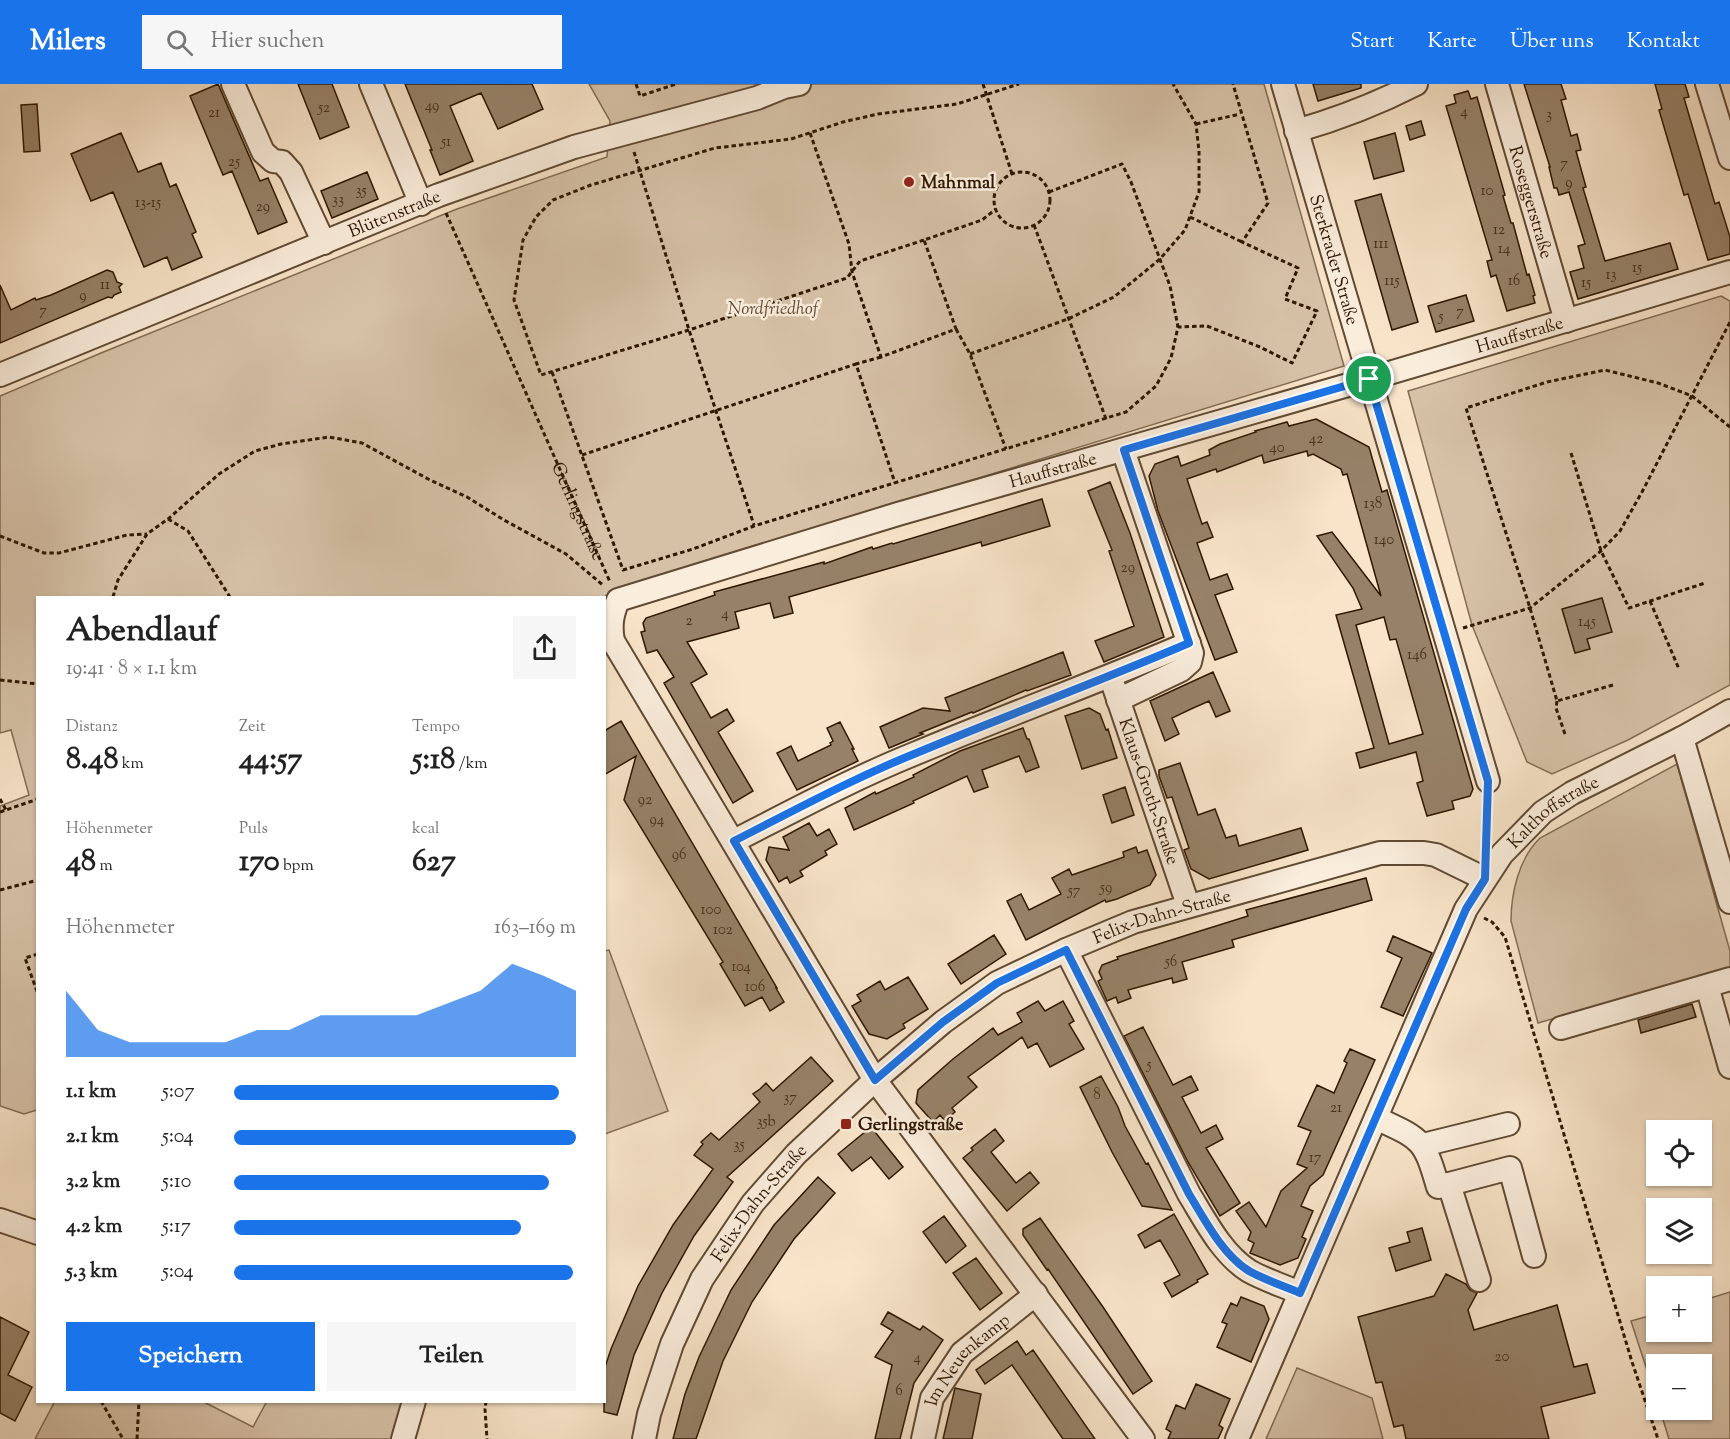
<!DOCTYPE html>
<html lang="de">
<meta charset="utf-8">
<style>
:root{--surface:#fff;--page:#f6f6f6;--text:#222;--muted:#767676;--accent:#1a73e8}
body{margin:0;font-family:"Sorts Mill Goudy",serif;background:var(--page);color:var(--text);height:100vh;display:flex;flex-direction:column;font-size:22px;white-space:nowrap}
*{box-sizing:border-box;margin:0}
p{font-size:20px;color:var(--muted)}
.icon{flex:none;width:33px;height:33px;fill:none;stroke:currentColor;stroke-width:2;stroke-linecap:round;stroke-linejoin:round}
.map{position:relative;flex:1;overflow:hidden}
.drawer{position:absolute;left:36px;top:512px;width:570px;height:807px;display:flex;flex-direction:column;background:var(--surface);border-radius:0px;box-shadow:0 2px 4px #0004}
.drawer>*{flex:none}
.tools{position:absolute;left:1646px;top:1036px;display:grid;gap:12px}
.tools a{display:grid;place-items:center;width:66px;height:66px;border-radius:0px;background:var(--surface);box-shadow:0 2px 4px #0004;font-size:30px}
.pin{position:absolute;display:grid;place-items:center;width:51px;height:51px;color:#fff;margin:-26px;border:3px solid #fff;border-radius:50%;box-shadow:0 2px 6px #0007}
.round{display:grid;place-items:center;flex:none;width:63px;height:63px;border-radius:0px;background:var(--page)}
.summary{display:flex;align-items:center;justify-content:space-between;height:102px;padding:0 30px}
h1{font-size:33px;font-weight:700;line-height:45px}
.figures{display:grid;grid-template-columns:repeat(3,1fr);gap:9px;height:102px;padding:6px 30px}
.figures div{display:grid;align-content:center}
.figures b{font-size:30px;font-weight:700}
.figures small{font-size:16px;font-weight:400}
.figures p{font-size:16px}
.chart{height:168px;padding:12px 30px}
.chart p{display:flex;justify-content:space-between}
.chart svg{width:100%;height:108px;margin-top:6px;fill:var(--accent);opacity:.7}
.action{display:flex;gap:12px;margin-top:auto;padding:12px 30px}
.action a{flex:1;height:69px;border-radius:0px;background:var(--accent);color:#fff;font-size:24px;font-weight:700;line-height:69px;text-align:center}
.action a+a{background:var(--page);color:var(--text)}
ul{padding:0 30px;list-style:none;font-size:20px}
li{display:grid;grid-template-columns:96px 72px 1fr;align-items:center;height:45px}
li i{height:15px;border-radius:8px;background:var(--accent)}
header{display:flex;align-items:center;gap:36px;box-sizing:border-box;height:84px;padding:0 30px;background:var(--accent);color:#fff}
header strong{font-size:28px}
nav{display:flex;gap:33px;margin-inline-start:auto;font-size:21px}
.search{width:420px;height:54px;background:var(--page);display:flex;align-items:center;gap:15px;box-sizing:border-box;padding:0 21px;border-radius:0px;color:var(--muted);font-size:22px}
.map>svg:first-child{display:block}
.green{fill:#d6c1a7;stroke:#826c54;stroke-width:1.5}
.building{fill:#978269;stroke:#2e1701;stroke-width:1.5;fill-rule:evenodd}
.lines{fill:none;stroke-linecap:round;stroke-linejoin:round}
.minor-casing{stroke:#604a33;stroke-width:26}
.path{stroke:#2e1701;stroke-width:3;stroke-dasharray:4.5 3;stroke-linecap:butt}
.minor{stroke:#faeddc;stroke-width:22}
.route-casing{stroke:#fff;stroke-width:12}
.route{stroke:#1a73e8;stroke-width:8}
.poi-dot{fill:#8f2418;stroke:#faeddc;stroke-width:2}
.labels{text-anchor:middle;stroke-width:5;stroke-linejoin:round;paint-order:stroke}
.number-label{font-size:15px;fill:#48321b}
.poi-label{font-size:18px;font-weight:bold;fill:#2e1701;stroke:#faeddc;text-anchor:start}
.street-label{font-size:18px;fill:#2e1701;stroke:#faeddc}
.park-label{font-size:18px;font-style:italic;fill:#604a33;stroke:#faeddc}
</style>
<header>
<strong>Milers</strong>
<div class="search"><svg class="icon" aria-label="search" viewBox="0 0 24 24"><circle cx="10" cy="10" r="6"/><path d="M15 15l6 6"/></svg>Hier suchen</div>
<nav><a>Start</a><a>Karte</a><a>Über uns</a><a>Kontakt</a></nav>
</header>
<div class="map">
<svg width="1730" height="1355" viewBox="0 0 1730 1355">
<rect width="100%" height="100%" fill="#f8e4c9"/>
<filter id="stains"><feTurbulence type="fractalNoise" baseFrequency=".00333" numOctaves="4"/><feColorMatrix values="0 0 0 0 .2 0 0 0 0 .09 0 0 0 0 .02 0 0 0 .5 -.17"/></filter>
<radialGradient id="worn" r=".72"><stop offset=".6" stop-color="#630" stop-opacity="0"/><stop offset="1" stop-color="#630" stop-opacity=".3"/></radialGradient>
<!-- green -->
<path class="green" d="M589,0H1264L1344,282L620,504L604,513H38L37,1026L24,1030L0,1022V722L29,711L11,646L0,649V312L101,269L457,125L607,73L610,37Z
M1721,212L1730,217V601L1628,656L1552,690L1527,678L1472,541L1408,307Z
M1677,680L1730,867V884L1538,939L1511,837C1511,809 1519,774 1540,754Z
M609,866L668,1027L605,1050L604,867Z
M1730,1208V1355H1669L1660,1326H1701V1281H1656V1314L1631,1237L1656,1230V1248H1701V1217Z
M1297,1284L1372,1314L1383,1355H1266Z
M55,1317H202L253,1343L267,1317H405L395,1355H35Z"/>
<!-- building -->
<path class="building" d="M218,0L260,97L268,94L287,138L258,150L232,87L223,91L190,12Z
M298,0H332L349,43L320,55Z
M405,0H532L543,25L498,45L481,9L450,22L473,77L440,91L430,66H432Z
M1313,0H1361V4L1318,17Z
M1524,0H1561L1566,15L1561,16L1571,52L1577,50L1581,66L1576,67L1586,103L1583,104L1605,177L1670,159L1678,185L1578,215L1570,188L1584,184L1578,162L1585,160L1569,108L1559,111L1557,104H1554L1549,83H1550Z
M1655,0H1685L1689,13L1684,14L1715,120L1719,118L1730,153V170L1708,176L1688,110L1684,111L1659,26L1662,25Z
M1468,7L1471,15L1477,13L1505,111L1503,112L1511,139H1513L1527,191L1529,190L1535,211L1533,212L1535,219L1507,227L1496,191L1491,193L1487,177L1492,176L1446,22L1456,19L1454,11Z
M37,20L40,67L24,68L21,21Z
M1421,37L1425,51L1410,56L1406,42Z
M121,49L138,88L161,79L170,103L176,100L196,148L192,150L202,173L172,186L167,173L144,183L113,108L91,117L71,70Z
M1395,49L1404,87L1374,95L1364,58Z
M367,88L378,115L332,134L321,107Z
M1381,110L1418,238L1392,246L1355,117Z
M107,186L113,188L117,198L122,200L119,203L121,208L114,211L112,214L108,213L0,259V201L11,226L35,214L36,216L51,211Z
M1466,211L1474,237L1436,248L1428,222Z
M1316,335L1369,363L1382,408L1387,406L1473,705L1470,712L1452,717L1454,725L1427,732L1417,699L1423,697L1416,668L1360,684L1356,669L1374,664L1336,531L1362,525L1353,504L1317,452L1332,448L1381,512L1347,390L1343,391L1341,385L1313,370L1308,372L1307,367L1264,379L1262,371L1217,388L1216,385L1187,395L1202,440L1207,438L1213,453L1197,459L1210,496L1227,490L1233,505L1215,511L1237,568L1215,576L1158,427L1149,392L1155,380L1178,372L1181,382L1210,371L1209,366L1220,360L1256,348L1255,347L1287,338L1289,342ZM1384,533L1390,556L1396,555L1423,650L1389,660L1356,541Z
M1110,398L1130,449L1164,553L1104,578L1095,557L1134,542L1109,467L1112,466L1088,407Z
M1042,415L1050,442L982,462L981,458L789,513L793,529L774,534L770,519L735,528L739,544L687,558L707,590L691,599L711,634L727,625L734,637L718,648L753,707L733,719L664,599L674,593L657,566L647,569L641,548L645,547L643,539L646,534L715,511L714,508L824,478V480L872,463L873,465L892,459L893,460Z
M1602,514L1612,548L1587,555L1590,565L1575,569L1562,525Z
M1063,568L1071,591L1027,607L1026,606L973,629L972,628L920,649L923,650L889,664L880,643L923,624L950,627L945,614Z
M1213,588L1230,627L1216,633L1209,617L1191,625L1172,634L1179,650L1165,657L1150,617Z
M1089,624L1100,630L1106,646L1108,645L1117,674L1082,685L1065,632Z
M621,637L777,904H776L784,918L770,927L762,913L745,922L720,880L723,878L624,716L636,672L604,691V647Z
M840,638L854,665H852L858,677L797,706L777,669L791,662L798,677L831,661L830,659L833,657L827,644Z
M1023,644L1027,655H1029L1039,683L1026,688L1019,672L982,686L988,703L974,708L967,692L913,717L914,719L854,746L845,724L875,708L876,710L914,693L913,691L960,667Z
M1180,679L1198,731L1215,725L1226,754L1236,751L1239,762L1301,744L1308,766L1209,795L1191,785L1184,766L1189,764L1172,713L1167,714L1159,692V686Z
M1125,703L1134,731L1112,739L1103,711Z
M809,739L817,752L829,745L837,760L825,767L827,771L800,787L803,792L790,799L787,793L779,798L766,776L769,763L789,766L783,753Z
M1136,763L1138,769L1147,766L1156,791L1150,801L1117,815L1106,818L1105,816L1026,856L1007,817L1021,810L1029,826L1061,810L1052,794L1069,785L1072,791L1124,773L1123,768Z
M1366,794L1372,816L1232,856L1234,863L1182,878L1187,895L1173,899L1172,894L1128,906L1131,914L1118,919L1116,913L1107,917L1098,897L1102,895L1099,888L1102,881L1118,875L1117,873L1248,832L1246,826Z
M994,851L1006,870L961,900L948,880Z
M1393,852L1432,869L1403,932L1381,923L1402,874L1387,867Z
M908,893L928,925L903,940L905,944L887,955L869,950L852,922L861,917L857,911L880,897L885,906Z
M1038,917L1045,927L1063,917L1074,937L1069,940L1084,965L1050,983L1037,959L1028,964L1022,953L968,993L977,1003L952,1024L955,1028L945,1037L940,1031L933,1038L916,1019L918,1006L953,975L993,944L998,951L1022,938L1017,929Z
M1692,920L1696,933L1641,949L1638,936Z
M1143,943L1173,1001L1191,992L1198,1006L1182,1013L1201,1049L1216,1041L1223,1055L1206,1064L1240,1119L1220,1132L1188,1078L1124,952Z
M1350,965L1375,976L1323,1091L1310,1102L1301,1122L1313,1127L1302,1153L1306,1155L1298,1174L1280,1181L1250,1169L1254,1159L1248,1156L1251,1148L1236,1127L1249,1118L1266,1143L1281,1107L1307,1084L1297,1080L1311,1047L1298,1042L1317,1001L1334,1009L1347,979L1344,977Z
M811,973L833,997L727,1093L733,1098L694,1152L662,1209L634,1271L617,1331L604,1328V1286L611,1265L638,1202L673,1141L713,1085L694,1071L703,1060L701,1058L711,1049L719,1056L760,1018L753,1010L760,1005L766,999L773,1007Z
M1101,992L1118,1023L1125,1042L1146,1080L1148,1079L1172,1126L1142,1122L1112,1068L1080,1003Z
M871,1043L903,1083L889,1095L871,1073L852,1087L838,1070Z
M995,1045L1004,1057L991,1068L1016,1099L1030,1088L1039,1099L1007,1127L963,1074L973,1066L971,1064Z
M818,1093L835,1109L794,1155L752,1218L723,1277L696,1355H673L685,1310L699,1273L731,1206L774,1141Z
M1174,1130L1208,1190L1197,1196L1198,1198L1172,1213L1164,1199L1180,1191L1170,1173L1160,1156L1145,1164L1138,1151Z
M944,1132L966,1162L946,1179L923,1148Z
M1040,1134L1103,1223L1152,1297L1133,1310L1048,1185L1047,1186L1023,1151V1145Z
M1422,1144L1431,1176L1396,1187L1389,1164L1410,1158L1407,1148Z
M976,1174L1002,1209L980,1226L953,1189Z
M1446,1190L1466,1200L1470,1206L1477,1209L1468,1226L1474,1246L1557,1221L1574,1283L1587,1280L1595,1309L1541,1323L1549,1355H1406L1403,1341L1394,1343L1382,1298L1376,1299L1358,1233L1434,1212Z
M1241,1213L1264,1222L1269,1235L1251,1278L1217,1263L1227,1240L1222,1238L1231,1219L1237,1222Z
M888,1228L920,1246L923,1242L943,1256L914,1299L900,1355H875L892,1281L875,1273L893,1247L881,1240Z
M0,1233L29,1248L8,1291L32,1303L15,1337L0,1329Z
M1017,1257L1026,1271L1033,1266L1095,1355H1063L1012,1281L985,1300L976,1286Z
M1196,1300L1230,1315L1219,1341L1223,1344L1218,1355H1168L1171,1348L1166,1345L1176,1321L1185,1325Z
M955,1304L981,1310L972,1355H943Z"/>
<g class="lines">
<defs>
<g id="minor">
<path d="M233,0L263,68L273,77L282,78L291,88L324,159"/>
<path d="M371,0L421,120"/>
<path id="s2" d="M1283,0L1488,697"/>
<path id="s3" d="M1497,0L1566,237"/>
<path d="M1707,0L1730,74"/>
<path d="M1296,47C1338,35 1377,20 1416,0"/>
<path id="s4" d="M0,291L439,111L574,63L757,14L784,3L799,0"/>
<path id="s5" d="M1114,603L1188,821"/>
<path d="M1118,616L1181,586L1190,578L1192,569L1123,366"/>
<path d="M1682,654L1730,818"/>
<path d="M734,757C793,727 852,695 914,670C1005,632 1098,598 1189,559"/>
<path d="M1066,866L1189,1110C1205,1136 1222,1170 1249,1187C1265,1196 1284,1202 1300,1209"/>
<path d="M1707,902L1730,983"/>
<path d="M1561,944L1730,895"/>
<path d="M1376,1034C1421,1055 1424,1054 1438,1103L1510,1084L1534,1172"/>
<path d="M1423,1061L1508,1040"/>
<path d="M1449,1100L1479,1196"/>
<path d="M0,1136L38,1149"/>
<path d="M403,1355L414,1317"/>
<path id="s6" d="M644,1355L649,1330L672,1260L702,1195L753,1119L796,1070L875,996L943,938L997,899L1066,866L1133,838L1380,769H1424L1436,771L1485,795"/>
<path id="s7" d="M923,1355L932,1314L962,1269L1036,1210"/>
<path id="s8" d="M1143,1355L875,996L613,557C610,541 612,531 618,516L898,430L1369,295L1730,188"/>
<path id="s9" d="M1237,1355L1466,825L1502,770L1543,728L1572,709L1682,654L1730,627"/>
</g>
</defs>
<!-- minor casing -->
<use href="#minor" class="minor-casing"/>
<!-- path -->
<g class="path">
<path d="M636,0L640,12L676,0"/>
<path d="M983,0L1012,90"/>
<path d="M1196,40L1240,30"/>
<path d="M810,49L849,160L852,188L881,273L956,245L924,156L982,136L996,125"/>
<path d="M634,68L689,246L754,441"/>
<circle cx="1022" cy="116" r="28"/>
<path d="M1049,108L1122,80L1131,98L1170,202L1178,243"/>
<path id="s1" d="M446,129L610,498"/>
<path d="M1190,133L1242,158"/>
<path d="M1034,141L1106,335"/>
<path d="M924,156L860,177L847,194L689,246L541,291L514,216L523,156L536,133L553,116L591,101L715,64L791,55L843,38L878,30L957,20L1019,0"/>
<path d="M956,245L970,270L1006,365"/>
<path d="M970,270L1068,235L1114,213L1160,175L1185,146L1199,108V67L1196,40L1173,0"/>
<path d="M881,273L856,280L895,399"/>
<path d="M552,288L623,486L693,465L754,442L1126,328L1156,302L1171,274L1178,243L1207,242L1260,263L1292,279L1317,227L1285,215L1298,184L1242,158L1268,119L1233,0"/>
<path d="M1571,369L1601,467L1629,524L1705,499"/>
<path d="M582,371L856,280"/>
<path d="M168,435L188,447L230,513"/>
<path d="M0,452L44,469H59L127,451L147,450"/>
<path d="M113,513L118,496L147,450L168,435L219,390L255,367L281,360L329,353L362,359L430,396L467,413L504,436L566,470L604,502"/>
<path d="M1650,517L1679,585"/>
<path d="M1463,544L1530,524L1601,467L1620,447L1642,408L1730,238"/>
<path d="M0,596L38,600"/>
<path d="M1613,601L1557,617L1530,524L1466,324L1547,298L1605,286L1658,299L1692,312L1730,343"/>
<path d="M1557,617L1556,624L1565,650"/>
<path d="M0,715L6,726"/>
<path d="M0,728L38,715"/>
<path d="M1486,758L1487,717"/>
<path d="M0,806L38,796"/>
<path d="M1484,834L1492,838L1505,853L1632,1278L1658,1355"/>
<path d="M38,870L25,874L38,910"/>
<path d="M101,1317L123,1355"/>
<path d="M486,1317L485,1325L487,1355"/>
<path d="M137,1355L139,1317"/>
</g>
<!-- minor -->
<use href="#minor" class="minor"/>
</g>
<g class="lines">
<defs>
<path id="route" d="M1369,295L1488,697L1485,795L1466,825L1300,1209C1284,1202 1265,1196 1249,1187C1222,1170 1205,1136 1189,1110L1066,866L997,899L943,938L875,996L734,757C793,727 852,695 914,670C1005,632 1098,598 1189,559L1124,366Z"/>
</defs>
<!-- route casing -->
<use href="#route" class="route-casing"/>
<!-- route -->
<use href="#route" class="route"/>
</g>
<!-- markers -->
<g class="poi-dot">
<circle cx="909" cy="98" r="6"/>
<rect x="840" y="1034" width="12" height="12" rx="3"/>
</g>
<g class="labels">
<!-- number labels -->
<g class="number-label">
<text x="432" y="26">49</text>
<text x="324" y="28">52</text>
<text x="1464" y="32">4</text>
<text x="214" y="33">21</text>
<text x="1549" y="35">3</text>
<text x="446" y="62">51</text>
<text x="234" y="82">25</text>
<text x="1564" y="84">7</text>
<text x="1569" y="103">9</text>
<text x="361" y="111">35</text>
<text x="1487" y="111">10</text>
<text x="338" y="120">33</text>
<text x="148" y="123">13-15</text>
<text x="263" y="127">29</text>
<text x="1499" y="150">12</text>
<text x="1381" y="164">111</text>
<text x="1504" y="169">14</text>
<text x="1637" y="188">15</text>
<text x="1611" y="195">13</text>
<text x="1392" y="201">115</text>
<text x="1514" y="201">16</text>
<text x="1586" y="203">15</text>
<text x="105" y="205">11</text>
<text x="83" y="216">9</text>
<text x="43" y="231">7</text>
<text x="1460" y="232">7</text>
<text x="1441" y="237">5</text>
<text x="1316" y="359">42</text>
<text x="1277" y="368">40</text>
<text x="1373" y="424">138</text>
<text x="1384" y="460">140</text>
<text x="1128" y="488">29</text>
<text x="725" y="534">4</text>
<text x="689" y="541">2</text>
<text x="1587" y="542">145</text>
<text x="1417" y="575">146</text>
<text x="645" y="720">92</text>
<text x="657" y="740">94</text>
<text x="679" y="775">96</text>
<text x="1106" y="808">59</text>
<text x="1074" y="811">57</text>
<text x="711" y="830">100</text>
<text x="723" y="850">102</text>
<text x="1171" y="882">56</text>
<text x="741" y="887">104</text>
<text x="755" y="907">106</text>
<text x="1149" y="985">5</text>
<text x="1097" y="1015">8</text>
<text x="790" y="1018">37</text>
<text x="1336" y="1028">21</text>
<text x="766" y="1042">35b</text>
<text x="739" y="1065">35</text>
<text x="1315" y="1078">17</text>
<text x="1502" y="1277">20</text>
<text x="917" y="1278">4</text>
<text x="899" y="1311">6</text>
</g>
<!-- poi labels -->
<g class="poi-label">
<text x="921" y="104">Mahnmal</text>
<text x="858" y="1046">Gerlingstraße</text>
</g>
<!-- street labels -->
<g class="street-label">
<text dy="6" stroke="none"><textPath href="#s3" startOffset="123">Roseggerstraße</textPath></text>
<text dy="6" stroke="none"><textPath href="#s4" startOffset="426">Blütenstraße</textPath></text>
<text dy="6" stroke="none"><textPath href="#s2" startOffset="183">Sterkrader Straße</textPath></text>
<text dy="6" stroke="none"><textPath href="#s8" startOffset="1941">Hauffstraße</textPath></text>
<text dy="6" stroke="none"><textPath href="#s8" startOffset="1455">Hauffstraße</textPath></text>
<text dy="6" stroke="none"><textPath href="#s1" startOffset="326">Gerlingstraße</textPath></text>
<text dy="6" stroke="none"><textPath href="#s5" startOffset="110">Klaus-Groth-Straße</textPath></text>
<text dy="6" stroke="none"><textPath href="#s9" startOffset="710">Kalthoffstraße</textPath></text>
<text dy="6" stroke="none"><textPath href="#s6" startOffset="770">Felix-Dahn-Straße</textPath></text>
<text dy="6" stroke="none"><textPath href="#s6" startOffset="266">Felix-Dahn-Straße</textPath></text>
<text dy="6" stroke="none"><textPath href="#s7" startOffset="94">Im Neuenkamp</textPath></text>
</g>
<!-- park labels -->
<g class="park-label">
<text x="773" y="230">Nordfriedhof</text>
</g>
</g>
<rect width="100%" height="100%" filter="url(#stains)"/>
<rect width="100%" height="100%" fill="url(#worn)"/>
</svg>
<div class="tools">
<a><svg class="icon" aria-label="locate" viewBox="0 0 24 24"><circle cx="12" cy="12" r="6"/><path d="M12 2v4M12 18v4M2 12h4M18 12h4"/></svg></a>
<a><svg class="icon" aria-label="layers" viewBox="0 0 24 24"><path d="M12 4l9 5-9 5-9-5zM3 14l9 5 9-5"/></svg></a>
<a>+</a>
<a>−</a>
</div>
<div class="pin" style="left:1369px;top:295px;background:#1e9e55"><svg class="icon" aria-label="arrive" viewBox="0 0 24 24"><path d="M6 21V4h12l-3 4 3 4H6"/></svg></div>
<section class="drawer">
<div class="summary"><div><h1>Abendlauf</h1><p>19:41 · 8 × 1.1 km</p></div><a class="round"><svg class="icon" aria-label="share" viewBox="0 0 24 24"><path d="M12 15V3M7 8l5-5 5 5M5 13v7h14v-7"/></svg></a></div>
<div class="figures">
<div><p>Distanz</p><b>8.48<small> km</small></b></div>
<div><p>Zeit</p><b>44:57</b></div>
<div><p>Tempo</p><b>5:18<small> /km</small></b></div>
</div>
<div class="figures">
<div><p>Höhenmeter</p><b>48<small> m</small></b></div>
<div><p>Puls</p><b>170<small> bpm</small></b></div>
<div><p>kcal</p><b>627</b></div>
</div>
<div class="chart"><p><span>Höhenmeter</span>163–169 m</p>
<svg viewBox="0 0 160 44" preserveAspectRatio="none"><path d="M0 44V17L10 33L20 38L30 38L40 38L50 38L60 33L70 33L80 27L90 27L100 27L110 27L120 22L130 17L140 6L150 11L160 17V44z"/></svg>
</div>
<ul>
<li><b>1.1 km</b>5:07<i style="width:95%"></i></li>
<li><b>2.1 km</b>5:04<i style="width:100%"></i></li>
<li><b>3.2 km</b>5:10<i style="width:92%"></i></li>
<li><b>4.2 km</b>5:17<i style="width:84%"></i></li>
<li><b>5.3 km</b>5:04<i style="width:99%"></i></li>
</ul>
<div class="action"><a>Speichern</a><a>Teilen</a></div>
</section>
</div>
